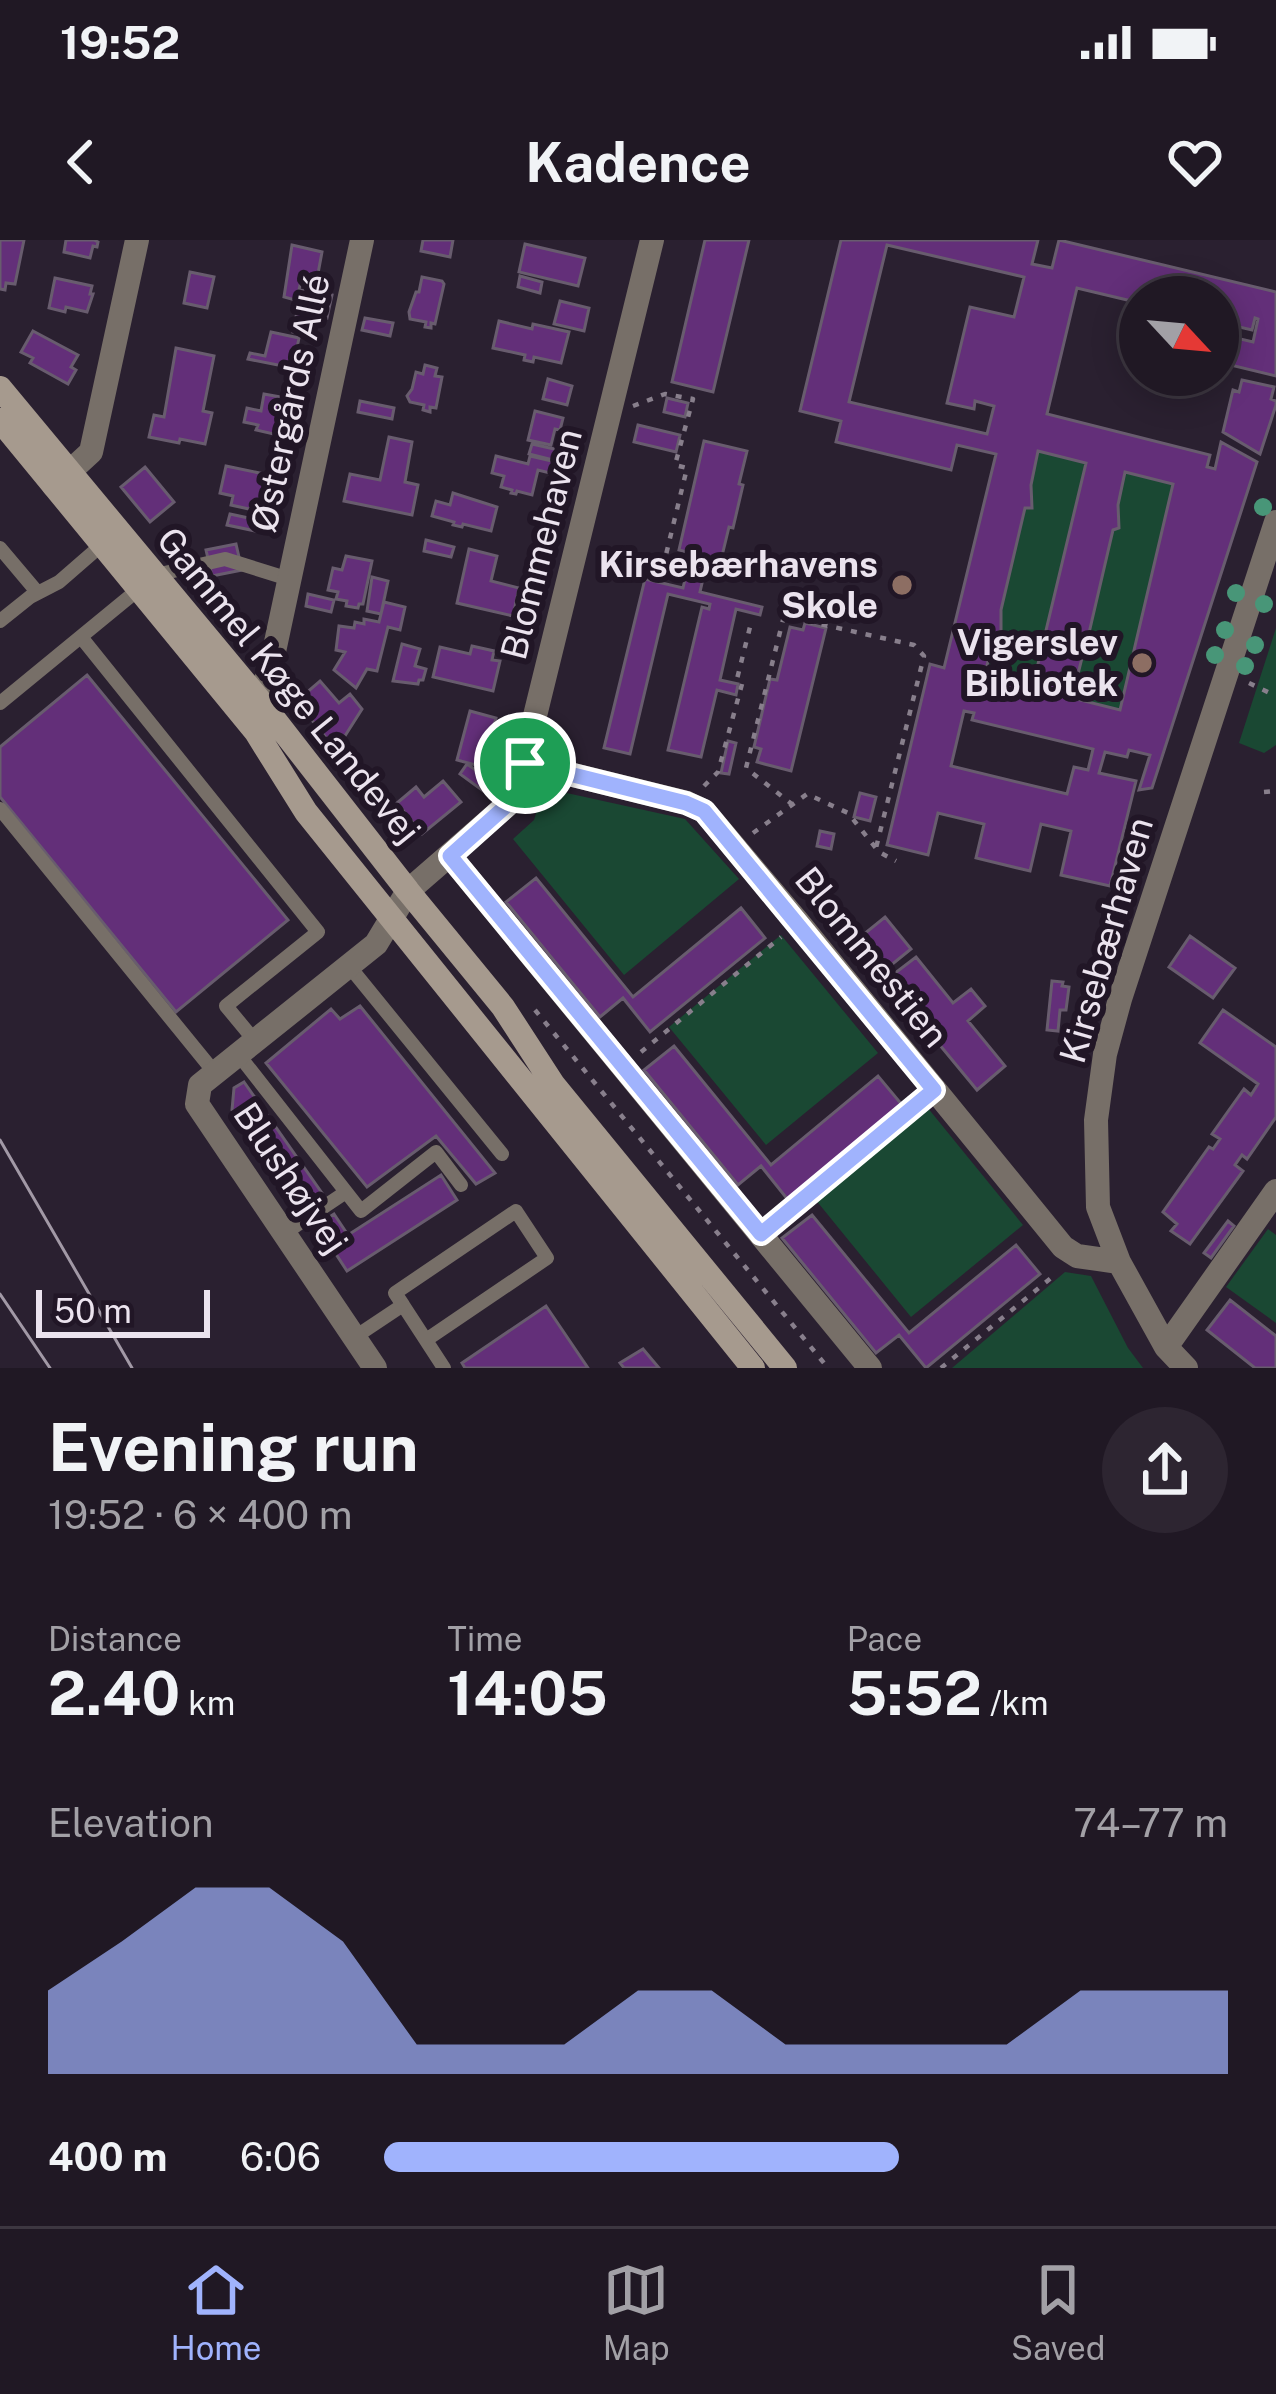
<!DOCTYPE html>
<meta charset="utf-8">
<style>
:root{--surface:#201824;--page:#2d2531;--text:#f1f3f6;--muted:#a2a0a6;--line:#3d3741;--accent:#a0b3fd}
body{margin:0;font-family:"Public Sans",sans-serif;background:var(--page);color:var(--text);height:100vh;display:flex;flex-direction:column;font-size:45px;white-space:nowrap}
*{box-sizing:border-box;margin:0}
p{font-size:39px;color:var(--muted)}
.icon{flex:none;width:66px;height:66px;fill:none;stroke:currentColor;stroke-width:2;stroke-linecap:round;stroke-linejoin:round}
.map{position:relative;height:1128px;overflow:hidden}
.side{display:flex;flex-direction:column;background:var(--surface);flex:1}
.side>*{flex:none}
.needle{width:78px;rotate:116deg}
.fabs{position:absolute;left:1119px;top:36px;display:grid;gap:24px}
.fabs a{display:grid;place-items:center;width:120px;height:120px;border-radius:50%;background:var(--surface);box-shadow:0 6px 30px #0003,0 0 0 3px var(--line);font-size:60px}
.scale{position:absolute;left:36px;bottom:30px;width:174px;box-sizing:border-box;padding-left:12px;border:6px solid #ebe3ee;border-top:0;font-size:33px;line-height:42px;white-space:nowrap;color:#ebe3ee;-webkit-text-stroke:9px #211626;paint-order:stroke}
.pin{position:absolute;display:grid;place-items:center;width:102px;height:102px;color:#fff;margin:-51px;border:6px solid #fff;border-radius:50%;box-shadow:0 3px 12px #0007}
.round{display:grid;place-items:center;flex:none;width:126px;height:126px;border-radius:63px;background:var(--page)}
.headline{display:flex;align-items:center;justify-content:space-between;height:204px;padding:0 48px}
h1{font-size:66px;font-weight:700;line-height:90px}
.stats{display:grid;grid-template-columns:repeat(3,1fr);gap:18px;height:204px;padding:12px 48px}
.stats div{display:grid;align-content:center}
.stats b{font-size:60px;font-weight:700}
.stats small{font-size:33px;font-weight:400}
.stats p{font-size:33px}
.chart{height:336px;padding:24px 48px}
.chart p{display:flex;justify-content:space-between}
.chart svg{width:100%;height:216px;margin-top:12px;fill:var(--accent);opacity:.7}
ul{padding:0 48px;list-style:none;font-size:39px}
li{display:grid;grid-template-columns:192px 144px 1fr;align-items:center;height:90px}
li i{height:30px;border-radius:15px;background:var(--accent)}
.status{display:flex;justify-content:space-between;align-items:center;height:84px;padding:0 60px;background:var(--surface);direction:ltr}
.status svg{height:33px;fill:currentColor}
header{display:flex;justify-content:space-between;align-items:center;height:156px;padding:0 48px;background:var(--surface);font-size:54px;font-weight:700}
.menu{display:flex;justify-content:space-around;align-items:center;height:168px;border-top:3px solid var(--line);background:var(--surface);font-size:33px;color:var(--muted)}
.menu a{display:grid;justify-items:center;gap:6px}
.menu .selected{color:var(--accent)}
.map>svg:first-child{display:block}
.green{fill:#1a4833}
.building{fill:#632f79;stroke:#685c6e;stroke-width:3;fill-rule:evenodd}
.lines{fill:none;stroke-linecap:round;stroke-linejoin:round}
.path{stroke:#887f8c;stroke-width:4.5;stroke-dasharray:6 9;stroke-linecap:butt}
.lane{stroke:#776f68;stroke-width:14}
.street{stroke:#776f68;stroke-width:24}
.secondary{stroke:#a69a8e;stroke-width:24}
.tram{stroke:#a299a6;stroke-width:3}
.tree{fill:#489678}
.route-casing{stroke:#fff;stroke-width:24}
.route{stroke:#a0b3fd;stroke-width:15}
.education-dot{fill:#8d6e63;stroke:#211626;stroke-width:4.5}
.labels{text-anchor:middle;stroke-width:12;stroke-linejoin:round;paint-order:stroke}
.street-label{font-size:36px;fill:#ebe3ee;stroke:#211626}
.poi-label{font-size:36px;font-weight:bold;fill:#ebe3ee;stroke:#211626;text-anchor:end}
</style>
<div class="status"><b>19:52</b><svg viewBox="0 0 49 12"><path d="M0 12V9h3v3zM5 12V6h3v6zM10 12V3h3v9zM15 12V0h3v12zM26 1h20v11H26zM47 4h2v5h-2z"/></svg></div>
<header><svg class="icon" aria-label="back" viewBox="0 0 24 24"><path d="M15 5l-7 7 7 7"/></svg>Kadence<svg class="icon" aria-label="heart" viewBox="0 0 24 24"><path d="M12 20l-8-8c-3-5 5-10 8-4 3-6 11-1 8 4z"/></svg></header>
<div class="map">
<svg width="1276" height="1128" viewBox="0 0 1276 1128">
<rect width="100%" height="100%" fill="#2a2030"/>
<!-- green -->
<path class="green" d="M1038,211L1086,223L1032,449L984,436L996,393L1001,391V370L1025,268H1032L1031,245Z
M1125,232L1173,244L1120,470L1072,458L1083,414L1091,413L1089,393Z
M1276,388V505L1264,513L1239,503Z
M544,548L685,579L739,639L624,735L513,599L534,580Z
M781,695L878,813L766,905L669,787Z
M927,867L1023,985L911,1077L815,959Z
M1268,989L1276,995V1083L1226,1047Z
M1065,1032L1091,1036L1128,1108L1143,1128H952Z"/>
<!-- building -->
<path class="building" d="M0,0H24L15,44L6,43L5,50L0,49Z
M66,0H94L98,2L97,7L93,6L90,18L64,12Z
M423,0H453L450,17L421,11Z
M705,0H749L713,152L672,142Z
M841,0H1038L1032,24L1052,28L1059,0L1276,52V136L1222,123L1228,96L1253,102L1258,79L1255,78L1252,90L1218,82V57H1140V63L1077,48L1047,174L1210,215L1207,227L1215,229L1221,202L1257,222L1152,548L1139,550L1150,515L1129,510L1127,517L1105,512L1099,533L1136,541L1110,646L1061,635L1071,591L1041,584L1030,631L976,618L984,584L938,573L928,615L887,605L930,424L944,428L996,214L957,205L951,230L836,202L841,181L800,171ZM887,5L1024,37L1014,77L970,67L947,163L974,169L975,161L994,166L987,194L849,162ZM1038,211L1086,223L1032,449L984,436L996,393L1001,391V370L1025,268H1032L1031,245ZM1125,232L1173,244L1120,470L1072,458L1083,414L1091,413L1089,393L1113,290L1119,288L1118,265ZM964,471L974,473L972,480L1093,509L1088,530L1074,527L1067,554L951,526Z
M525,4L585,18L578,46L519,32Z
M292,5L322,12L317,39L302,36L299,50L332,55L327,78L309,75L307,87L302,86L301,93L293,92L299,61L284,57Z
M190,32L214,37L207,68L184,63Z
M520,36L542,42L540,53L518,47Z
M422,37L442,41L444,44L435,84L431,83V88L425,87L426,82L410,79L409,72L416,52H419Z
M55,38L92,46L90,54H93L87,72L66,67L65,72L49,68Z
M560,61L589,68L584,91L554,84Z
M365,78L393,83L390,96L362,90Z
M499,81L532,89L533,84L569,92L561,123L534,117L533,122L524,120L525,115L493,108Z
M33,91L78,115L71,127L76,130L68,144L30,123L33,118L21,112Z
M271,92L299,98L293,128L248,119L250,113L265,116Z
M176,108L214,116L203,171L212,173L205,204L180,199L179,203L149,197L154,175L164,177Z
M425,125L437,128L435,136L442,137L436,168L430,167V172L423,170L424,165L410,162L407,156L412,149L416,132L423,134Z
M548,139L572,146L567,165L543,159Z
M1242,140L1274,147L1271,159L1276,161V165L1260,214L1223,192L1233,150L1239,152Z
M264,154L286,158L284,171L288,172L287,177L282,176L278,195L256,190L258,185L244,182L247,168L261,171Z
M667,158L688,163L685,177L664,172Z
M360,161L394,168L392,179L358,172Z
M535,171L563,178L560,190L555,189L551,205L528,200Z
M638,185L680,195L676,212L634,202Z
M389,197L412,202L405,242L418,245L412,275L344,261L350,234L380,240Z
M704,201L747,211L739,244L743,245L733,288L729,287L721,320L708,317L700,352L762,367L760,375L736,369L720,440L738,444L736,455L717,450L701,517L668,510L702,367L709,369L710,364L668,354L630,514L604,508L645,339L683,348L691,313L679,310Z
M532,204L563,211L561,222L529,214Z
M496,216L528,224L530,216L565,224L562,236L538,230L532,255L517,251L516,254L511,253L512,250L501,247L504,236L492,233Z
M226,226L269,235L262,272L231,265L233,256L220,253Z
M145,227L174,262L150,282L121,247Z
M453,253L497,267L491,291L463,284L462,287L453,285L454,282L432,276L436,261L450,265Z
M230,274L267,282L265,293L227,285Z
M426,300L454,307L451,317L424,311Z
M236,304L242,330L212,336L206,310Z
M469,309L497,316L491,341L519,348L513,376L457,363Z
M346,316L372,321L363,364H359L358,368L346,366L347,361L336,359L338,352L328,350L333,328L342,330Z
M372,337L388,341L381,374L367,371Z
M308,354L334,360L331,372L306,366Z
M384,362L405,367L400,390L388,387L377,431L367,429L356,448L334,430L345,412L336,410L339,386L354,388L355,382L364,384V379L379,382Z
M805,383L826,388L791,531L757,522L761,509L754,507L770,439L777,440L790,387L803,390Z
M402,404L420,409L415,426L426,429L423,440H419L418,444L393,441Z
M472,406L494,411L492,420L500,421L493,451L433,437L440,407L470,414Z
M87,435L288,680L176,772L0,557V507Z
M320,441L339,463L350,454L362,469L336,510L298,463L299,459Z
M470,471L496,478L483,527L457,520Z
M728,501L736,503L729,534L721,533Z
M467,524L494,543L486,553L460,534Z
M443,541L461,562L422,594L397,563L416,547L424,557Z
M860,553L876,557L870,581L854,577Z
M820,591L834,594L831,609L817,606Z
M536,638L633,757L741,668L765,698L650,792L623,758L600,777L506,662Z
M885,677L911,709L879,735L853,703Z
M1190,696L1235,728L1213,758L1169,727Z
M916,717L953,763L971,749L985,766L968,781L1005,826L977,850L886,740Z
M1052,741L1063,742L1062,746L1069,747L1066,770H1060L1058,791L1047,790Z
M360,766L495,933L476,944L436,896L367,947L266,823L331,769L340,779Z
M1223,770L1276,807V877L1247,919L1242,915L1235,925L1243,931L1190,1004L1171,991L1177,984L1163,972L1209,907L1213,909L1220,899L1212,894L1244,849L1251,855L1258,844L1200,803Z
M674,806L771,925L878,836L903,866L788,960L761,926L738,945L644,830Z
M244,842L322,953L300,968L232,870L234,848Z
M441,935L457,960L347,1031L317,985L334,974L348,995Z
M812,975L909,1093L1016,1005L1040,1034L926,1128L899,1095L876,1113L782,998Z
M1228,981L1234,986L1211,1018L1204,1013Z
M1230,1060L1276,1096V1128H1255L1207,1090Z
M546,1066L588,1128H465L462,1123Z
M643,1109L659,1128H624L620,1123Z"/>
<g class="lines">
<!-- path -->
<path class="path" d="M633,166L665,154L693,159L675,225L687,228L664,323
M1249,443L1276,456
M704,546L718,532L742,444L737,439L750,387
M1264,552L1276,551
M793,565L746,528L784,376L914,405L924,416L876,608
M753,593L807,554L848,573L879,612L896,621
M535,770L828,1128
M641,812L781,697
M780,979L919,863
M941,1128L1057,1033"/>
<!-- lane -->
<path class="lane" d="M0,308L38,353
M0,381L30,357L59,342L105,302
M81,397L318,692L226,766L255,801
M0,463L156,335L225,319L289,339
M0,569L215,833
M349,726L502,914
M238,814L361,971L436,912L461,945
M285,993L346,952
M403,1065L444,1128
M355,1097L403,1065L395,1053L516,971L547,1018L426,1100"/>
<!-- street -->
<path class="street" d="M54,246L91,212L137,0
M242,470L256,456L269,435L362,0
M525,523L687,563L704,571L798,682L1063,1007L1077,1016L1119,1022
M450,616L870,1128
M1166,1107L1276,951
M375,1128L197,864L200,845L376,704L408,651L507,565L516,553L652,0
M1186,1128L1166,1107L1119,1022L1098,967L1096,880L1105,814L1120,759L1276,282"/>
<!-- secondary -->
<path class="secondary" d="M0,148L256,456L408,651L503,767L553,844L785,1128
M0,180L256,492L306,572L753,1128"/>
<!-- tram -->
<path class="tram" d="M0,900L132,1128
M0,1054L50,1128"/>
</g>
<!-- trees -->
<g class="tree">
<circle cx="1263" cy="267" r="9"/>
<circle cx="1236" cy="353" r="9"/>
<circle cx="1264" cy="364" r="9"/>
<circle cx="1225" cy="390" r="9"/>
<circle cx="1255" cy="405" r="9"/>
<circle cx="1215" cy="415" r="9"/>
<circle cx="1245" cy="426" r="9"/>
</g>
<g class="lines">
<defs>
<path id="route" d="M525,523L686,563L704,571L934,850L761,994L450,616L507,565L516,553Z"/>
</defs>
<!-- route casing -->
<use href="#route" class="route-casing"/>
<!-- route -->
<use href="#route" class="route"/>
</g>
<!-- markers -->
<g class="education-dot">
<circle cx="902" cy="345" r="12"/>
<circle cx="1142" cy="423" r="12"/>
</g>
<g class="labels">
<!-- street labels -->
<g class="street-label">
<text transform="translate(290 163) rotate(-78)" y="13">Østergårds Allé</text>
<text transform="translate(541 304) rotate(-76)" y="13">Blommehaven</text>
<text transform="translate(289 445) rotate(51)" y="13">Gammel Køge Landevej</text>
<text transform="translate(1106 700) rotate(-74)" y="13">Kirsebærhaven</text>
<text transform="translate(872 717) rotate(51)" y="13">Blommestien</text>
<text transform="translate(291 938) rotate(56)" y="13">Blushøjvej</text>
</g>
<!-- poi labels -->
<g class="poi-label">
<text x="878" y="337">Kirsebærhavens<tspan x="878" dy="41">Skole</tspan></text>
<text x="1118" y="415">Vigerslev<tspan x="1118" dy="41">Bibliotek</tspan></text>
</g>
</g>
</svg>
<div class="fabs">
<a><svg class="needle" viewBox="-14 -14 28 28"><path d="M0-13l5 13h-10z" fill="#e53935"/><path d="M0 13l5-13h-10z" fill="#a2a0a6"/></svg></a>
</div>
<div class="scale">50 m</div>
<div class="pin" style="left:525px;top:523px;background:#1e9e55"><svg class="icon" aria-label="arrive" viewBox="0 0 24 24"><path d="M6 21V4h12l-3 4 3 4H6"/></svg></div>
</div>
<section class="side">
<div class="headline"><div><h1>Evening run</h1><p>19:52 · 6 × 400 m</p></div><a class="round"><svg class="icon" aria-label="share" viewBox="0 0 24 24"><path d="M12 15V3M7 8l5-5 5 5M5 13v7h14v-7"/></svg></a></div>
<div class="stats">
<div><p>Distance</p><b>2.40<small> km</small></b></div>
<div><p>Time</p><b>14:05</b></div>
<div><p>Pace</p><b>5:52<small> /km</small></b></div>
</div>
<div class="chart"><p><span>Elevation</span>74–77 m</p>
<svg viewBox="0 0 160 44" preserveAspectRatio="none"><path d="M0 44V27L10 17L20 6L30 6L40 17L50 38L60 38L70 38L80 27L90 27L100 38L110 38L120 38L130 38L140 27L150 27L160 27V44z"/></svg>
</div>
<ul>
<li><b>400 m</b>6:06<i style="width:61%"></i></li>
</ul>
</section>
<nav class="menu">
<a class="selected"><svg class="icon" aria-label="home" viewBox="0 0 24 24"><path d="M3 11l9-7 9 7M6 9v11h12V9"/></svg>Home</a>
<a><svg class="icon" aria-label="map" viewBox="0 0 24 24"><path d="M3 6l6-2 6 2 6-2v14l-6 2-6-2-6 2zM9 4v14M15 6v14"/></svg>Map</a>
<a><svg class="icon" aria-label="saved" viewBox="0 0 24 24"><path d="M7 4h10v16l-5-4-5 4z"/></svg>Saved</a>
</nav>
